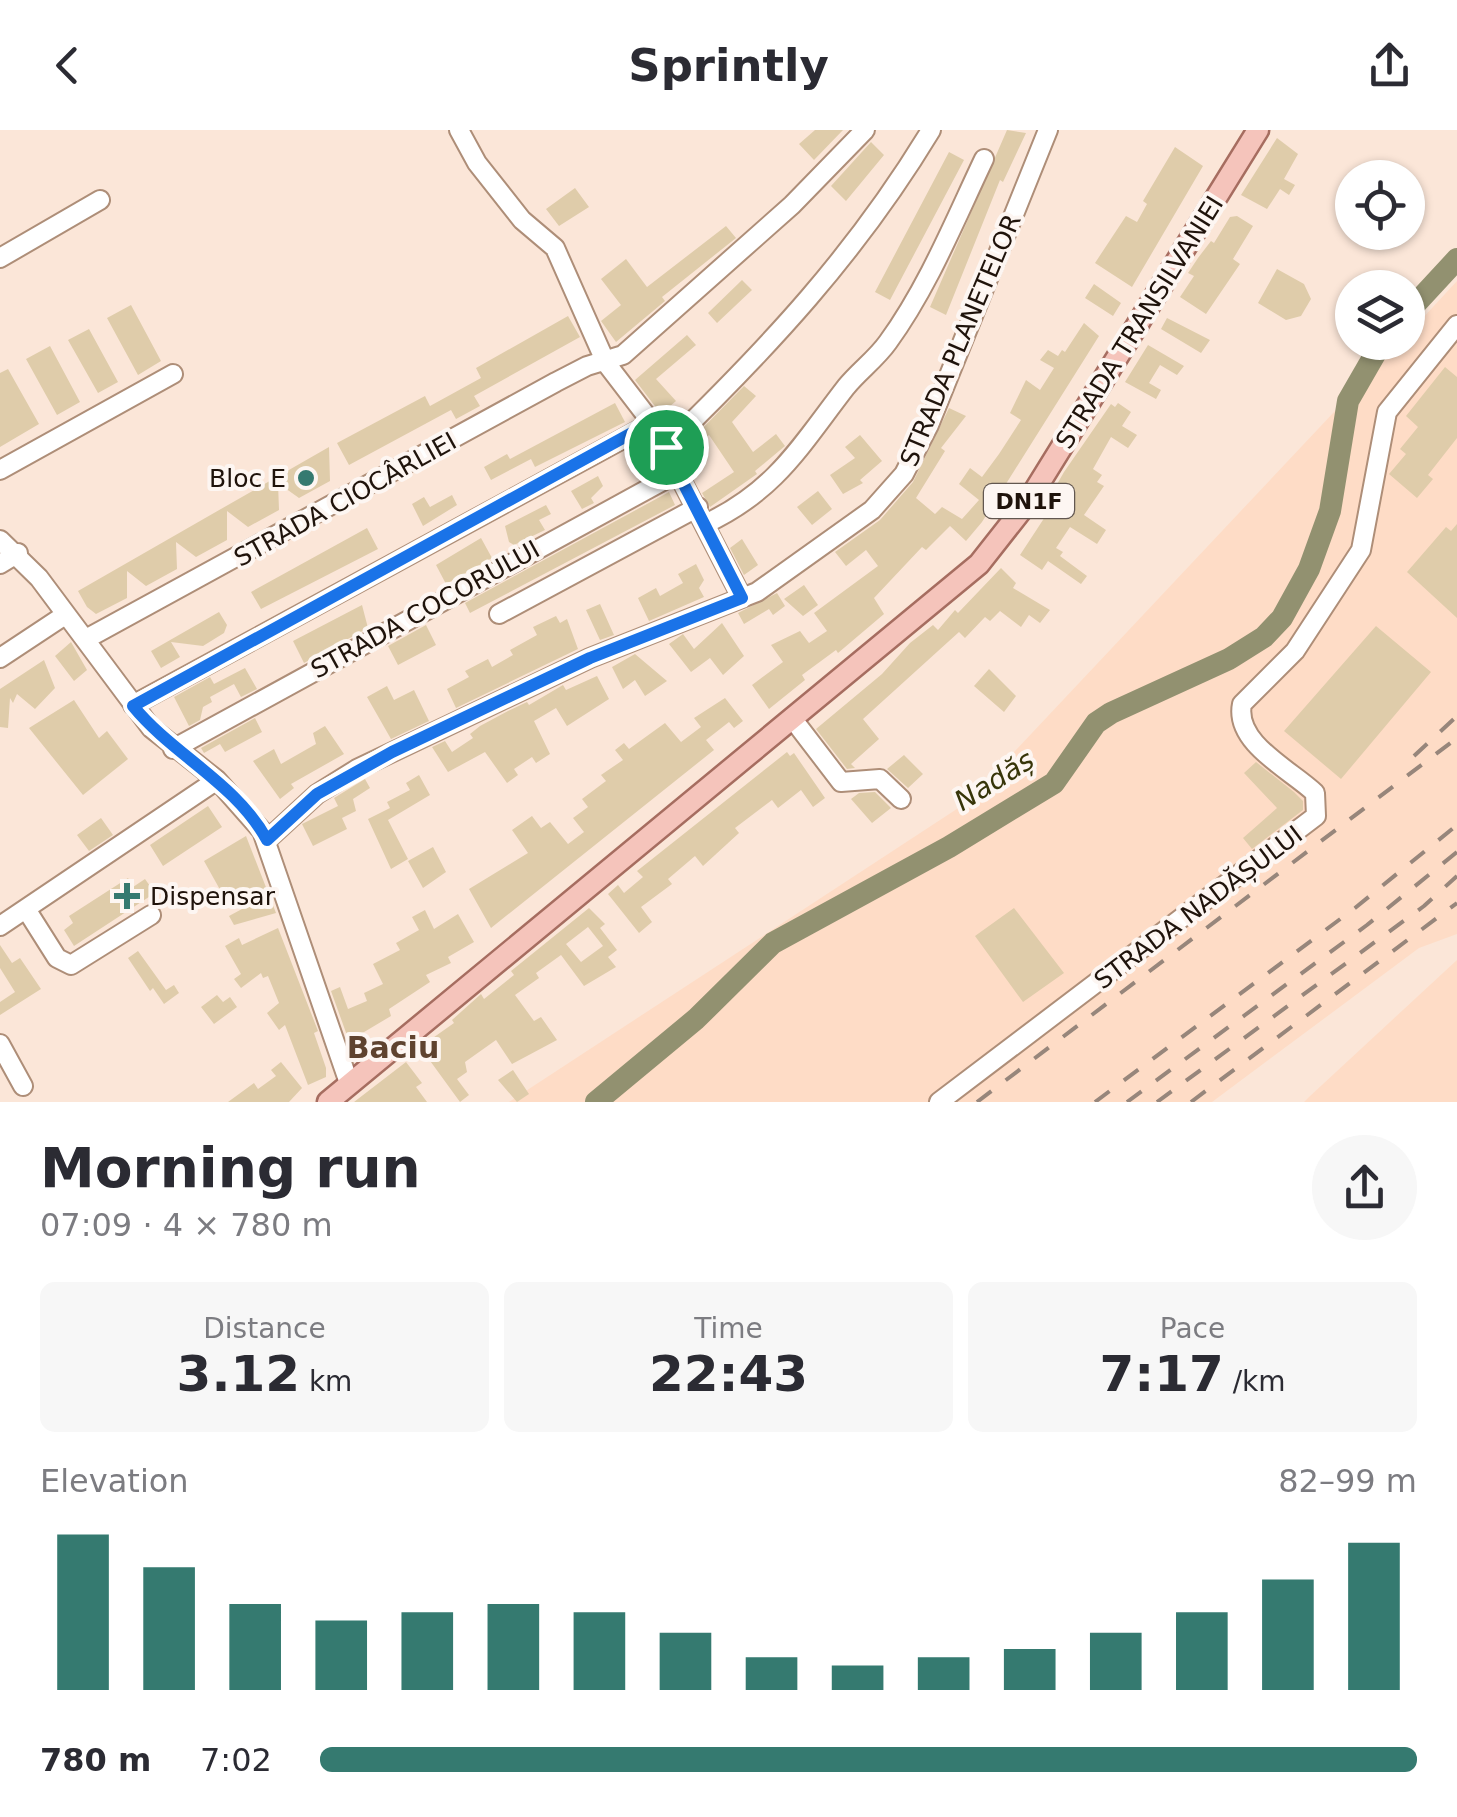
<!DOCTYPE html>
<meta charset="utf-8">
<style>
:root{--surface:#fff;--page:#f7f7f7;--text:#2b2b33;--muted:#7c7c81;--accent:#357a70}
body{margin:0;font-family:"DejaVu Sans",sans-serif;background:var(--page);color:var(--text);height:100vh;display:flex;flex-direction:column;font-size:38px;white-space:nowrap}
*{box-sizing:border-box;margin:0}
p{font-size:32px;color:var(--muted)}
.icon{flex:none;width:55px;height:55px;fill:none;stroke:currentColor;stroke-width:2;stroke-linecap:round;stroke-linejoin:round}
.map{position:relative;height:972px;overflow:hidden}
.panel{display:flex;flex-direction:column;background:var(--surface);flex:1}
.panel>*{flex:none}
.fabs{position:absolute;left:1335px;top:30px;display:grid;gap:20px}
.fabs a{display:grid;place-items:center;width:90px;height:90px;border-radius:50%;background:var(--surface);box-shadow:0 2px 8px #0004;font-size:50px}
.pin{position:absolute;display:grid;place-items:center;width:85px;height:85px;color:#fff;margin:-42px;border:5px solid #fff;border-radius:50%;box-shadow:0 2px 10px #0007}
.round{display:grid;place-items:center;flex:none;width:105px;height:105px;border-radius:52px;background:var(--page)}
.overview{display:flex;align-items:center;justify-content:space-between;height:170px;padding:0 40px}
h1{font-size:55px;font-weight:700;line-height:75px}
.metrics{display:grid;grid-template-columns:repeat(3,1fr);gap:15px;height:170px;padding:10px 40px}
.metrics div{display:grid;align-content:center;border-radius:15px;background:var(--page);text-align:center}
.metrics b{font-size:50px;font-weight:700}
.metrics small{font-size:28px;font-weight:400}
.metrics p{font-size:28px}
.chart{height:280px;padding:20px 40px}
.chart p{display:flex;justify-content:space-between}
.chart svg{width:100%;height:180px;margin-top:10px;stroke:var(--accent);stroke-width:6}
ul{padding:0 40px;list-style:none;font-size:32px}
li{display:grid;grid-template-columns:160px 120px 1fr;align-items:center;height:75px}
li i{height:25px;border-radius:12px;background:var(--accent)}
header{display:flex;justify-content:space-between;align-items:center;height:130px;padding:0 40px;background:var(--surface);font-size:45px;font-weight:700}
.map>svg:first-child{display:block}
.built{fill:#fedcc6}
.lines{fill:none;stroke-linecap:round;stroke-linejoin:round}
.river{stroke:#929170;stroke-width:22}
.building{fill:#dfccaa;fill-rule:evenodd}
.minor-casing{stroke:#ae8e78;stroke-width:22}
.major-casing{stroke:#a66d60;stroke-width:25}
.minor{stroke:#fff;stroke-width:18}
.major{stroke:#f5c4bb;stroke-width:20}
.rail{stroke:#97867b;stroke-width:4;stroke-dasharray:18 18;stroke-linecap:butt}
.route-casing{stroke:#fff;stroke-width:20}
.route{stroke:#1a73e8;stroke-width:12}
.poi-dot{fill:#357a70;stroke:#fdf6f2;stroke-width:4}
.labels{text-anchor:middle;stroke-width:8;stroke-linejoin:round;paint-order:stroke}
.shield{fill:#fdf6f2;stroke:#625750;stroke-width:2.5}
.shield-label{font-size:22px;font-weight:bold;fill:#1f130b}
.street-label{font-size:25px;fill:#1f130b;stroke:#fdf6f2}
.poi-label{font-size:25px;fill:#1f130b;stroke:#fdf6f2;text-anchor:end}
.water-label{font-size:28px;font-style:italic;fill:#373509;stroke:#fdf6f2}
.quarter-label{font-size:30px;font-weight:bold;fill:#5f432f;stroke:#fdf6f2}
</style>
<header><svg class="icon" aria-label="back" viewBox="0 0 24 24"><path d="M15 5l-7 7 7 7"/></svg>Sprintly<svg class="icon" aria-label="share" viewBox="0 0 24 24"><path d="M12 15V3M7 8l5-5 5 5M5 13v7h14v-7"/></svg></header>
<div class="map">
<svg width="1457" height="972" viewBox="0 0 1457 972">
<rect width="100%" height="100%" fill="#fbe6d8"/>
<!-- built -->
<path class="built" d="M1457,151V804L1419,818L1212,972H509L966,673L1399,213L1408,212V204Z
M1457,830V972H1304L1309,967Z"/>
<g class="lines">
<!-- river -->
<path class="river" d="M1408,182L1457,129
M596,972L696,889L773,813L949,717L1054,653L1096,593L1111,583L1229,529L1264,507L1282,488L1309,439L1330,381L1348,271L1382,212"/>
</g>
<!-- building -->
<path class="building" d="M815,0H843L814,30L799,14Z
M1007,0L1026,3L1003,52L1000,50L946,185L930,177Z
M1277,8L1298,24L1284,49L1295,55L1289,65L1280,59L1267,79L1241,65Z
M871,12L884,25L846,71L831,56Z
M1175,17L1203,36L1132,157L1095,133L1126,86L1137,92L1147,74L1143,71Z
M949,22L964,30L890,170L875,162Z
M575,58L589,77L559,96L546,79Z
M1237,86L1253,96L1233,129L1240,134L1206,184L1180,167L1194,146L1188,143L1198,128L1211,111L1214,113L1230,87Z
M726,96L736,108L662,167L665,171L616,212L601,191L621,175L601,149L626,129L647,157Z
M1277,139L1304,154L1311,169L1301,186L1286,190L1258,173Z
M742,150L752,160L717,193L708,183Z
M1094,154L1121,173L1113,186L1085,168Z
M131,175L161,231L138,245L107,188Z
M568,186L580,207L474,266L480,276L456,289L451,280L349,335L337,313L425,266L430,276L481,248L476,238Z
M1167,188L1210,210L1201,223L1161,199Z
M1084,193L1099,206L982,392L966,411L950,396L926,420L922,417L874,468L884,484L838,523L836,520L802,545L805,550L769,579L752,555L783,532L771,515L800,501L809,513L827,501L814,483L878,436L866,420L846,436L835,422L880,390L913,352L949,278L966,286L941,318L945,321L916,368L935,384L942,377L962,389L979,370L959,354L970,338L982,347L999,324L1021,290L1010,283L1026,250L1040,260L1054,238L1040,230L1048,220L1058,226L1062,220L1065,222Z
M89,199L118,252L98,263L68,210Z
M687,205L696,215L656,249L676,271L661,284L635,250Z
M1148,215L1184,236L1177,245L1160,235L1149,253L1161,260L1156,269L1125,252Z
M50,216L80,272L57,285L26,229Z
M1445,237L1457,247V308L1428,345L1433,349L1417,368L1389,344L1406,324L1400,319L1418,297L1406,286Z
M8,239L39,294L0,317V243Z
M744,256L756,266L732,292L753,322L776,304L785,316L755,341L757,344L710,377L702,363L734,342L709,305L689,321L685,316Z
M615,273L625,292L535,337L531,329L491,350L484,337L507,324L510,329Z
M1118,273L1131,282L1122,296L1137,305L1128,318L1111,307L1093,339L1102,345L1097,352L1104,356L1084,385L1106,400L1097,414L1070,397L1056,418L1063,422L1060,426L1087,446L1081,454L1048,431L1042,440L1020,425L1058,367L1052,363L1064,342L1111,274L1115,277Z
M860,305L882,331L860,350L863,353L843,364L830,345L855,328L845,317Z
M329,317L330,351L299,368L278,353L279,380L248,397L227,381V410L196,427L176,412L177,439L146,456L127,441V468L96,484L87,477L78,461Z
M598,346L603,356L591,368L594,373L582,379L571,361Z
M818,361L832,379L812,395L797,377Z
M669,362L675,375L470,483L465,473Z
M452,365L457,375L423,396L412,374L424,367L430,377Z
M546,375L551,384L539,390L545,400L514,415L509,412L505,396Z
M1457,394V488L1407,442L1446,397L1451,401Z
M367,398L378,419L261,479L251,462Z
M481,408L492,428L446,454L436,435Z
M742,409L758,435L744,445L730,418Z
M696,434L704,450L699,458L704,467L649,491L638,468L656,458L660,466L683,453L678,444Z
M1001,438L1016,453L1013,458L1050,480L1040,493L1029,485L1021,497L1000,481L990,491L985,487L965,508L959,502L863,589L879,609L851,634L855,638L847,639L816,599L882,544L910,513L933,495L938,500L955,480L958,483Z
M804,455L818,475L803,486L784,469Z
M777,463L785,476L773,485L769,479L744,494L738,483Z
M600,474L614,505L600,510L586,480Z
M362,475L368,498L304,533L293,511Z
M219,482L227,495L224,503L203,516L171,512L180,527L161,538L151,521Z
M556,486L560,493L567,489L578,519L456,578L447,559L469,547L465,541L488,529L492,537L513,525L510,520L537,505L533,497Z
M722,493L744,526L723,545L710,528L691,542L669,514L683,504L694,519Z
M426,495L436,515L398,535L388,516Z
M1376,496L1431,542L1341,649L1284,601Z
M71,512L87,540L74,551L55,526Z
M635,524L667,551L645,566L635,550L623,559L612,537Z
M44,530L55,558L35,579L17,564L13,573L10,568L8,598L0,597V559Z
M245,538L257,559L241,567L234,554L210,567L212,572L203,577L200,590L189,596L174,567L210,547L214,554Z
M989,539L1016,566L1004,582L974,556Z
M597,546L609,569L567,596L556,578L534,591L550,624L536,633L532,627L514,639L518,645L507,653L485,622L448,642L432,617L445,611L452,622L473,608L470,604L480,596L508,581L527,572L529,575L563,555L566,560Z
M387,556L394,570L414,560L429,591L391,609L367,567Z
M725,568L743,591L734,598L729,592L706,610L714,620L491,798L469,759L528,723L512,700L532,686L541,698L550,692L568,714L584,702L573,688L588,677L582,669L606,651L601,645L623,630L615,620L624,613L629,619L665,593L681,612L701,597L694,588Z
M74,570L99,608L107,601L128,629L83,665L29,598Z
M255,588L262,602L225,622L220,614L204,623L201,618Z
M325,596L344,624L291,654L294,658L280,669L253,631L274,619L281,634L316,614L313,603Z
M787,622L790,626L794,623L825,668L813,677L801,660L778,678L772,670L735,698L739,703L703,736L695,726L668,749L672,754L641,777L652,792L639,803L608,764L618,755L624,763L643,747L637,741Z
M904,625L923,644L908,658L887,639Z
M1256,632L1294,662L1303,671V680L1252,719L1243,708L1277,678L1244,643Z
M419,645L430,665L388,690L408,729L391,739L368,689L390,678L387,672L410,660L406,653Z
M365,649L370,658L353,669L356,681L342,688L347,699L313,716L302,694L338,676L334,668Z
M875,662L891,678L872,693L851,669L859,663Z
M208,676L222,697L163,736L150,715Z
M101,688L113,705L89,721L77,705Z
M246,706L276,783L234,795L229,786L242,779L232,761L223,765L204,731Z
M433,717L446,742L423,758L408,731Z
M128,748L133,757L145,749L155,763L74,816L64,800L73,793L69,786Z
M589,778L605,794L600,798L617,820L608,827L616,837L584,856L561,825L536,843L539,848L515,865L534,891L541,887L557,910L512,934L496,910L465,932L467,942L457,949L469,965L460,972L420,917L454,893L452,890L481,864L484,869L514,845L511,841ZM588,797L603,816L581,832L566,814Z
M1014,778L1064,843L1023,872L975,806Z
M425,780L434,799L458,784L474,812L448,827L451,833L426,845L430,852L389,879L391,886L349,911L331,861L340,857L348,879L367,871L364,863L383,854L373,834L400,820L396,813L419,800L412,787Z
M278,798L318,901L314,903L326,938V947L308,955L285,895L279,900L267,883L279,873L268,846L263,848L261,843L241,858L234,849L241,844L225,816L239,808L242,815Z
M0,815L12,833L20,828L41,859L0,885V872L15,862L0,838Z
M138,821L166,860L174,855L179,863L164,874L153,858L150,861L128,828Z
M217,865L223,872L230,867L237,877L214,894L201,877Z
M281,932L302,958L289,972H228L254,953L258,959L276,946L271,940Z
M406,932L422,953L416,957L427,972H354Z
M513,940L529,964L517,972L498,950Z"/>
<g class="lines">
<defs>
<path id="minor" d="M459,0L477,33L522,90L555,118L606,233L652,293L742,468
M0,128L100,70
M666,317C769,217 856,124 931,0
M0,340L173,244
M705,394C776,361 801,315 846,257C859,241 876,229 888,212C928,157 955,90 984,29
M0,410L39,448L151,598L217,650L262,701L349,953
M0,434L18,423
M499,484L698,377
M86,509L556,252L587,236L623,225L792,75L865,0
M0,528L65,485
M133,575L652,293
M792,588L841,652L880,649L901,669
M173,619L679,342
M267,710L317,664L357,639L590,528L757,462L872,380L904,344L929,295L1048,0
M26,779L57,828L71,835L151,785
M0,796L217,650
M0,914L23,956
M939,972L1316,686L1315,663C1291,640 1234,613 1242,574L1295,521L1361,420L1387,282L1457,195"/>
<path id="major" d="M328,972L979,434L1027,373L1258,0"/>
</defs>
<!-- minor casing -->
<use href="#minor" class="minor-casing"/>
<!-- major casing -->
<use href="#major" class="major-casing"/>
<!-- minor -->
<use href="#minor" class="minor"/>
<!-- major -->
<use href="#major" class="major"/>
<!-- rail -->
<path class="rail" d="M1414,626L1457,586
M977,972L1457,608
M1095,972L1355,778L1457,695
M1127,972L1367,795L1457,722
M1157,972L1424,776L1457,746
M1191,972L1457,773"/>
</g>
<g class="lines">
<defs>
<path id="route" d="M652,292L742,468L590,528L392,622L317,664L267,710C236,653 173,625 133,576Z"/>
</defs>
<!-- route casing -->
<use href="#route" class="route-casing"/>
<!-- route -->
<use href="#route" class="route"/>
</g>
<!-- markers -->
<g class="poi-dot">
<circle cx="306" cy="348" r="10"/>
<path d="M122 751h10v10h10v10h-10v10h-10v-10h-10v-10h10z"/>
</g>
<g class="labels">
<!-- shield labels -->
<rect class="shield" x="984" y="354" width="90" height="34" rx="8"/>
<g class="shield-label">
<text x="1029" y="379">DN1F</text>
</g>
<!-- street labels -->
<g class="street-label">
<text transform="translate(1139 192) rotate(-58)" y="9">STRADA TRANSILVANIEI</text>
<text transform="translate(960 210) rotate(-67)" y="9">STRADA PLANETELOR</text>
<text transform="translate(345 369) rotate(-29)" y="9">STRADA CIOCÂRLIEI</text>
<text transform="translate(425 479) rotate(-29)" y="9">STRADA COCORULUI</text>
<text transform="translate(1198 777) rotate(-37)" y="9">STRADA NADĂȘULUI</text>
</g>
<!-- poi labels -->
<g class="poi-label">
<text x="286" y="357">Bloc E</text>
<text x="150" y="775" text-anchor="start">Dispensar</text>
</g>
<!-- water labels -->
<g class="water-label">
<text transform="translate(994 650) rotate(-32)" y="10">Nadăș</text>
</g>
<!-- quarter labels -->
<g class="quarter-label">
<text x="393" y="928">Baciu</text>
</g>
</g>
</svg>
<div class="fabs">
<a><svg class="icon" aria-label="locate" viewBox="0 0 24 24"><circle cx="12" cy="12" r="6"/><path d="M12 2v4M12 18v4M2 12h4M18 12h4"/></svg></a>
<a><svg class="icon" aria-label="layers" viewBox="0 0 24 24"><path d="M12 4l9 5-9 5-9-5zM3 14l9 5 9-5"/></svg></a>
</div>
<div class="pin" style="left:666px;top:317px;background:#1e9e55"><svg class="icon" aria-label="arrive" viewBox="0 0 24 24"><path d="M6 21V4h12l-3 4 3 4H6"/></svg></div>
</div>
<section class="panel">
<div class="overview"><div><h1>Morning run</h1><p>07:09 · 4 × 780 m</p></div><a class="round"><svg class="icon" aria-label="share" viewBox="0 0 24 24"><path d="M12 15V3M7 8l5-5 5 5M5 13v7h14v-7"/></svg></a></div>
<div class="metrics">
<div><p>Distance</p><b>3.12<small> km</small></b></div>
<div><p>Time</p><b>22:43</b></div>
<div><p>Pace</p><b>7:17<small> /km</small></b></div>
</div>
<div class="chart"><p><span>Elevation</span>82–99 m</p>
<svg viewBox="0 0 160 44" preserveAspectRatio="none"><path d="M5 44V6M15 44V14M25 44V23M35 44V27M45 44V25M55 44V23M65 44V25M75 44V30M85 44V36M95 44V38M105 44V36M115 44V34M125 44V30M135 44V25M145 44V17M155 44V8"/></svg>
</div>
<ul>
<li><b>780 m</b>7:02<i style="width:100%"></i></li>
</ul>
</section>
